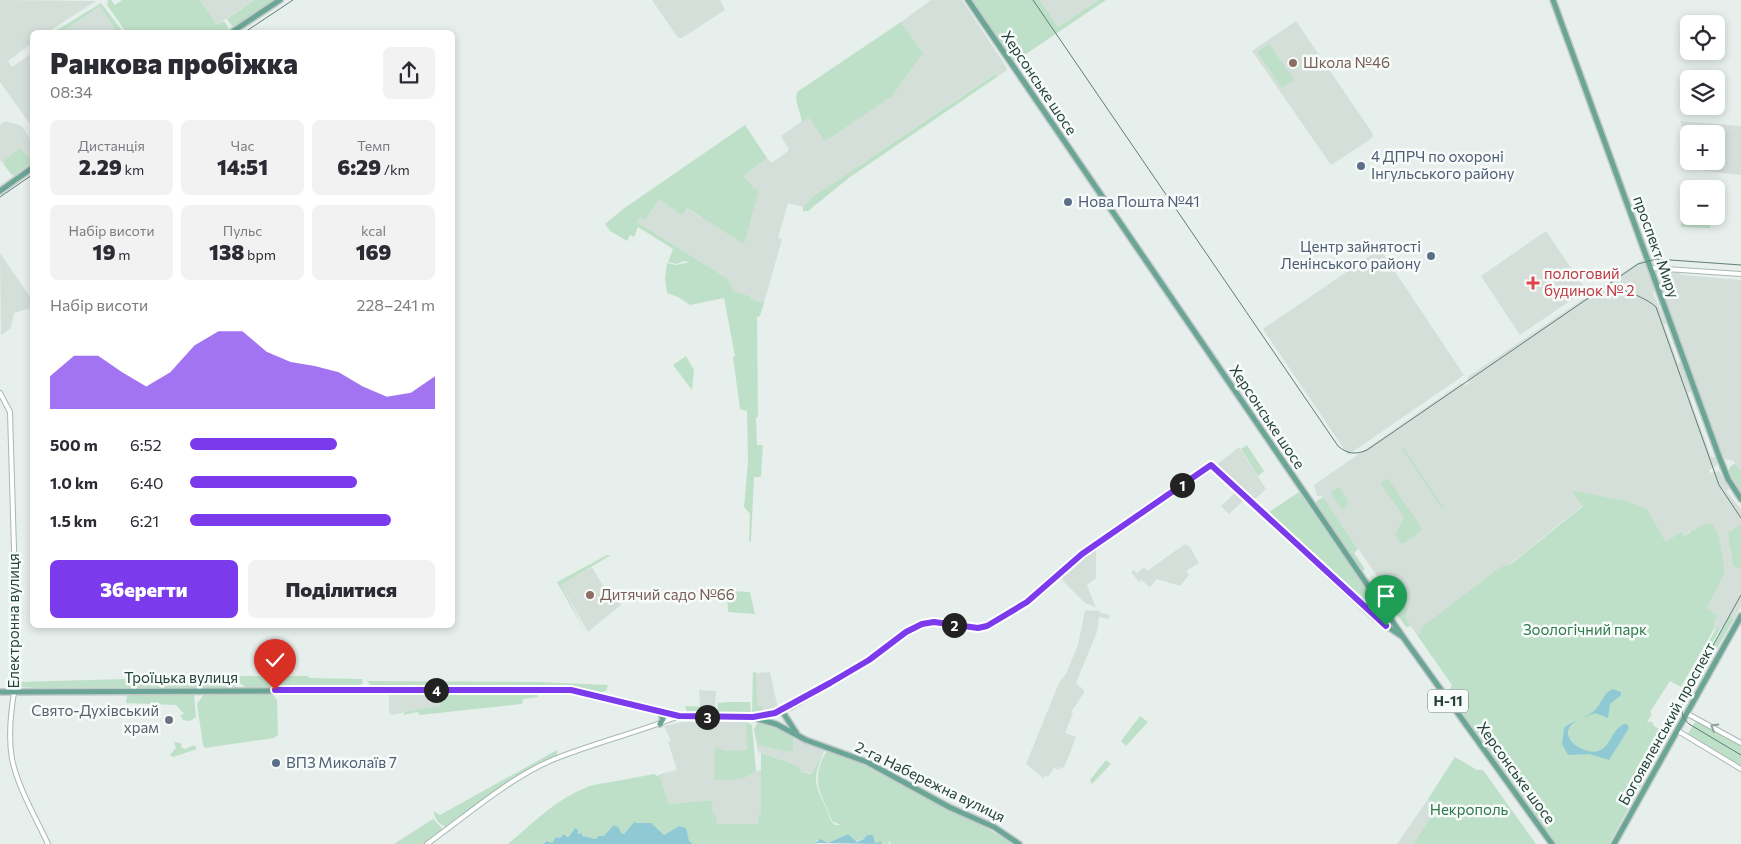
<!DOCTYPE html>
<html lang="uk">
<meta charset="utf-8">
<style>
:root{--surface:#fff;--page:#f2f2f3;--text:#2b2b33;--muted:#7c7c81;--accent:#7c3aed}
body{margin:0;font-family:Commissioner,sans-serif;background:var(--page);color:var(--text);height:100vh;display:flex;flex-direction:column;font-size:19px;white-space:nowrap}
*{box-sizing:border-box;margin:0}
p{font-size:16px;color:var(--muted)}
.icon{flex:none;width:28px;height:28px;fill:none;stroke:currentColor;stroke-width:2;stroke-linecap:round;stroke-linejoin:round}
.map{position:relative;flex:1;overflow:hidden}
.drawer{position:absolute;left:30px;top:30px;width:425px;height:598px;display:flex;flex-direction:column;background:var(--surface);border-radius:8px;box-shadow:0 2px 8px #0003}
.drawer>*{flex:none}
.controls{position:absolute;left:1680px;top:15px;display:grid;gap:10px}
.controls a{display:grid;place-items:center;width:45px;height:45px;border-radius:8px;background:var(--surface);box-shadow:0 2px 8px #0003;font-size:25px}
.pin{position:absolute;display:grid;place-items:center;width:42px;height:42px;color:#fff;margin:-51px -21px;border-radius:50% 50% 50% 0;rotate:-45deg;box-shadow:0 0 5px #0007}
.pin .icon{rotate:45deg}
.km{position:absolute;width:25px;height:25px;margin:-12px;border-radius:50%;background:#222;color:#fff;font-size:14px;line-height:25px;text-align:center}
.round{display:grid;place-items:center;flex:none;width:52px;height:52px;border-radius:8px;background:var(--page)}
.overview{display:flex;align-items:center;justify-content:space-between;height:85px;padding:0 20px}
h1{font-size:28px;font-weight:800;line-height:38px}
.metrics{display:grid;grid-template-columns:repeat(3,1fr);gap:8px;height:85px;padding:5px 20px}
.metrics div{display:grid;align-content:center;border-radius:8px;background:var(--page);text-align:center}
.metrics b{font-size:21px;font-weight:800}
.metrics small{font-size:14px;font-weight:400}
.metrics p{font-size:14px}
.chart{height:140px;padding:10px 20px}
.chart p{display:flex;justify-content:space-between}
.chart svg{width:100%;height:90px;margin-top:5px;fill:var(--accent);opacity:.7}
.primary-button{display:flex;gap:10px;margin-top:auto;padding:10px 20px}
.primary-button a{flex:1;height:58px;border-radius:8px;background:var(--accent);color:#fff;font-size:20px;font-weight:800;line-height:58px;text-align:center}
.primary-button a+a{background:var(--page);color:var(--text)}
ul{padding:0 20px;list-style:none;font-size:16px}
li{display:grid;grid-template-columns:80px 60px 1fr;align-items:center;height:38px}
li i{height:12px;border-radius:6px;background:var(--accent)}
.map>svg:first-child{display:block}
.built{fill:#d4dfda}
.green{fill:#bfe0c8}
.water{fill:#8ec9d4}
.lines{fill:none;stroke-linecap:round;stroke-linejoin:round}
.minor-casing{stroke:#a8b8b2;stroke-width:6}
.major-casing{stroke:#c2cac8;stroke-width:8}
.minor{stroke:#fff;stroke-width:4}
.major{stroke:#6aa596;stroke-width:5}
.tram{stroke:#5f7d75;stroke-width:1}
.oneway{stroke:#92a09c}
.route-casing{stroke:#fff;stroke-width:10}
.route{stroke:#7c3aed;stroke-width:6}
.education-dot{fill:#8d6e63;stroke:#f7fbf9;stroke-width:2}
.service-dot{fill:#5c6f8a;stroke:#f7fbf9;stroke-width:2}
.health-dot{fill:#e0444e;stroke:#f7fbf9;stroke-width:2}
.worship-dot{fill:#6b7280;stroke:#f7fbf9;stroke-width:2}
.labels{text-anchor:middle;stroke-width:5;stroke-linejoin:round;paint-order:stroke}
.shield{fill:#f7fbf9;stroke:#637a73;stroke-width:1}
.shield-label{font-size:14px;font-weight:bold;fill:#24423a}
.education-label{font-size:15px;fill:#785e54;stroke:#f7fbf9;text-anchor:start}
.street-label{font-size:15px;fill:#24423a;stroke:#f7fbf9}
.service-label{font-size:15px;fill:#4e5e75;stroke:#f7fbf9;text-anchor:start}
.health-label{font-size:15px;fill:#be3a42;stroke:#f7fbf9;text-anchor:start}
.park-label{font-size:15px;fill:#2d7a4b;stroke:#f7fbf9}
.worship-label{font-size:15px;fill:#5b616d;stroke:#f7fbf9;text-anchor:end}
</style>
<div class="map">
<svg width="1741" height="844" viewBox="0 0 1741 844">
<rect width="100%" height="100%" fill="#e6efeb"/>
<!-- built -->
<path class="built" d="M0,0L96,1L48,32H32V43L8,61L12,67L32,53V127L0,82Z
M200,0H254L217,25Z
M652,0H720L725,10L682,38H678Z
M931,0H962L1007,68L1006,71L997,77L994,74L814,196L803,207L788,203L778,238L782,239L764,303L749,299L750,296L732,291L728,279L637,222L640,217L645,220L659,199L682,214L687,208L700,217L754,188L744,176L767,158L772,163L789,150L781,136L808,117L923,53L901,22Z
M1040,0H1098L1058,27Z
M100,6L117,32H62Z
M1296,21L1373,134L1372,138L1331,165L1252,51Z
M5,121L22,126L32,142V164L14,176L0,160V125Z
M1680,121L1741,126V175L1698,170L1694,161H1716V134H1689V146Z
M1546,231L1586,290L1520,335L1481,276Z
M1380,249L1464,375L1348,455L1263,329Z
M0,253L32,300L31,308L14,313L11,328L1,335Z
M1643,259L1655,287L1653,293L1666,323L1664,325L1678,363L1681,362L1691,391L1688,393L1711,457H1715L1717,462L1716,466L1709,470L1710,473L1719,471L1729,489L1726,491L1741,509V606L1734,619L1728,617L1721,629H1714V622L1707,608L1725,573L1690,531L1684,536L1681,533L1666,542L1647,509L1621,500L1572,490L1583,505L1419,638L1386,590L1381,598L1373,585L1379,579L1322,496H1317L1314,485L1461,383L1466,385L1469,383L1467,379L1469,376Z
M1667,271L1678,272L1682,275L1741,280V492L1729,472L1730,467L1735,464L1734,461L1725,459L1722,454L1659,282L1661,273Z
M1239,447L1266,489L1253,501L1216,465Z
M1236,492L1244,500L1229,514L1221,506Z
M1185,544L1190,547L1199,563L1186,571L1189,575L1180,586L1157,579L1150,587L1141,580L1139,582L1131,572L1134,570L1137,573L1144,567L1147,571Z
M1096,548V578L1087,585L1096,608L1084,602L1063,581L1062,577L1064,573Z
M592,567L602,584L621,605L588,632L561,585Z
M1085,610L1100,611V613L1110,615L1109,619L1099,617L1097,632L1076,683L1085,691L1071,712L1073,713L1065,733L1076,737L1064,768L1060,767L1059,770L1054,768L1048,777L1046,775L1043,778L1026,764L1059,683L1066,674L1078,645Z
M770,672L778,709L763,713L757,706L754,675L756,673Z
M699,690L716,691L715,707L700,706Z
M389,693H439L440,706L392,715L389,712Z
M684,722H746L747,750L725,752L715,746L749,776L756,771L762,770L761,815L758,824H717L713,815L711,800L669,804L660,776L677,770L668,742L671,741L664,726Z
M758,722L825,749L814,773L802,772L796,765L758,752L754,729Z
M1428,799L1435,811L1413,844H1397Z"/>
<!-- green -->
<path class="green" d="M108,0H111L115,5L122,0H200L217,25L224,21L229,29L226,32H126L107,5Z
M254,0H274L237,26H232L227,19Z
M971,0H1040L1058,27L1098,0H1106L1014,62Z
M101,3L123,32H117L100,6L62,32H54Z
M901,22L923,53L892,96L825,141L809,118L802,122L796,99L797,92Z
M1269,43L1294,80L1282,88L1257,52Z
M995,74L997,77L850,177L808,211H803V207L814,196Z
M745,125L767,158L744,176L754,188L759,190L744,244L687,208L682,215L659,199L645,220L640,217L637,222L728,279L733,291L750,296V299L764,303L760,316L757,317L758,417H756L757,445H763L761,477H754L751,541H749L750,514L744,507L748,462L747,411L740,409L733,357L735,356L724,298L690,305L678,297L667,293L665,279L667,263L676,265L690,262L684,261L677,264L668,262L673,249L638,227L634,237L630,235L627,241L610,231L605,224L623,209Z
M20,148L30,159V163L15,175H12L4,165L5,160Z
M1682,199L1689,200V216H1710V228L1681,227Z
M686,356L694,370L692,390L673,365Z
M1247,445L1264,471L1258,476L1241,449Z
M1402,448H1404L1444,509H1442Z
M1734,464L1741,471V492L1729,472L1730,467Z
M1388,479L1421,527V531L1404,543H1401L1395,535L1404,517L1381,484L1383,480Z
M1339,487L1348,500L1347,506L1342,509L1332,496V491Z
M1571,490L1627,501L1647,509L1666,542L1681,532L1684,536L1706,523L1712,524L1719,536L1725,573L1707,608L1717,616L1714,622V629L1681,687L1670,681L1650,712L1652,714L1647,722H1652L1654,726L1664,732L1662,737L1666,739L1609,844H1555L1448,693L1452,685L1417,635L1421,633L1422,627L1499,568L1511,564L1583,506Z
M1299,492L1388,621V624H1385L1270,516L1269,512Z
M1323,497L1358,549L1354,553L1365,569L1363,571L1349,553L1316,505L1317,501Z
M1741,524V570L1733,565L1731,549L1729,546V535L1727,534Z
M607,555H611L561,585L586,633L557,582Z
M1386,590L1394,601L1400,597L1408,610L1405,617L1411,626L1406,627L1383,595Z
M729,591L750,592L755,614L728,612L727,595Z
M1729,616L1734,619L1685,703L1694,686L1695,679Z
M1717,627L1720,629L1683,695L1682,691Z
M753,671L756,673L757,706H762L763,713L752,714Z
M235,676L237,685L235,687L36,688L20,687L17,682Z
M238,676H308L309,678L362,679L363,683L359,686L245,687L240,683Z
M367,681L540,682L608,685L606,691L601,692L571,687L539,686H371Z
M439,693H536L538,697L523,699L522,704L420,715L418,712L403,715L405,712L440,706Z
M204,694L273,695L277,700L278,735L274,738L205,748L203,745L197,704Z
M127,695H194L196,717L190,721L183,720L180,715L184,714L176,705L126,703Z
M728,702H750L751,714L718,712V703Z
M685,706L715,707L714,711L712,713L687,712Z
M1140,716L1148,722L1126,746L1121,741Z
M1696,720L1741,746V766L1688,734Z
M746,722L752,725L756,771C744,781 730,780 714,780L715,746L725,751L747,750Z
M758,722L768,723L793,736V750L789,752L758,745L754,729Z
M174,742L181,743L182,748L185,749L194,745L197,749L173,757L170,755L176,748Z
M557,750V756L538,765L448,827C440,827 434,818 434,811L440,815Z
M830,751L890,776L1015,844H891L890,841L888,844L875,843L873,837L856,841L848,834L828,843L817,840V844H693L689,841L685,828L679,826L664,835L650,823H636L635,821L624,834L621,833L615,826L604,836H598L596,839L583,837L574,829L568,836L564,834L560,838L556,837L552,844L545,841L543,844H508C532,824 555,800 585,788C597,783 609,783 622,780C633,778 643,776 655,774L656,776L677,769L660,776L669,804L712,800L713,815H716L717,824H758L759,814H761V753L796,765L802,772L811,774L825,752C806,786 822,792 831,821L835,825H841L832,821C822,793 809,784 826,752Z
M1455,757L1477,770H1483L1536,844H1413L1435,811L1428,799Z
M1106,760L1111,764L1092,784L1090,780Z
M433,819L442,828V832L425,844H394Z"/>
<!-- water -->
<path class="water" d="M1613,689L1621,692V695L1610,704L1608,718L1595,713C1588,716 1577,719 1571,725C1559,740 1586,755 1598,751C1612,746 1611,730 1624,724H1627L1629,728L1609,760L1589,754L1568,755L1562,744L1564,728C1573,720 1587,718 1595,710C1602,703 1603,693 1613,689Z
M635,821L636,823H651L664,835L679,826L686,828L689,841L693,844H543L546,841L552,843L556,837L560,838L564,834L568,837L575,828L578,830V834L582,833V836L596,839L598,836H604L614,825L619,828L621,833L624,834Z
M848,834L857,842L864,839L867,835H873L875,843L881,842L882,844L816,843L820,839L828,843Z"/>
<g class="lines">
<defs>
<path id="minor" d="M1651,268L1741,274
M0,393L10,412L15,584V687C11,709 8,736 12,759C18,788 36,818 48,844
M1686,713L1741,743
M1678,731L1741,769
M427,844C466,816 508,779 552,760C593,743 637,733 679,716"/>
<path id="major" d="M968,0L1403,637L1552,844
M1553,0L1720,459L1728,479L1741,499
M232,32L280,0
M0,191L32,168
M0,692L571,690L679,716L752,717L765,715L790,707L869,660L906,632L922,624L934,622L978,628L987,626L1027,602L1082,555L1211,465L1376,619L1403,637
M660,711L663,719L660,724
M782,711L797,734
M754,718L776,724L806,740L867,762L949,807L994,827L1019,844
M1614,844L1741,616"/>
</defs>
<!-- minor casing -->
<use href="#minor" class="minor-casing"/>
<!-- major casing -->
<use href="#major" class="major-casing"/>
<!-- minor -->
<use href="#minor" class="minor"/>
<!-- major -->
<use href="#major" class="major"/>
<!-- tram -->
<path class="tram" d="M1033,0L1338,446C1347,454 1356,455 1367,450L1638,264L1656,259L1741,265
M245,32L293,0
M0,197L32,175
M1602,288C1616,285 1645,297 1656,307L1719,485L1741,518
M1741,595L1686,694C1681,705 1679,715 1689,724L1741,755"/>
</g>
<!-- one-way arrows -->
<defs><path id="oneway-chevron" d="M-2-3.5L2.5 0L-2 3.5" fill="none" stroke-width="1.6" stroke-linecap="round" stroke-linejoin="round" transform="scale(1.25)"/></defs>
<use class="oneway" href="#oneway-chevron" transform="translate(1714 727) rotate(-150)"/>
<g class="lines">
<defs>
<path id="route" d="M275,690H571L679,716L753,717L775,713L830,683L869,660L906,632L922,624L934,622L978,628L987,626L1027,602L1082,554L1211,465L1386,626"/>
</defs>
<!-- route casing -->
<use href="#route" class="route-casing"/>
<!-- route -->
<use href="#route" class="route"/>
</g>
<!-- markers -->
<g class="education-dot">
<circle cx="1293" cy="63" r="5"/>
<circle cx="590" cy="595" r="5"/>
</g>
<g class="service-dot">
<circle cx="1361" cy="166" r="5"/>
<circle cx="1068" cy="202" r="5"/>
<circle cx="1431" cy="256" r="5"/>
<circle cx="276" cy="763" r="5"/>
</g>
<path class="health-dot" d="M1530.5 275.5h5v5h5v5h-5v5h-5v-5h-5v-5h5z"/>
<circle class="worship-dot" cx="169" cy="720" r="5"/>
<g class="labels">
<!-- shield labels -->
<rect class="shield" x="1428" y="689.5" width="40" height="23" rx="4"/>
<g class="shield-label">
<text x="1448" y="706">Н-11</text>
</g>
<!-- education labels -->
<g class="education-label">
<text x="1303" y="68">Школа №46</text>
<text x="600" y="600">Дитячий садо №66</text>
</g>
<!-- street labels -->
<g class="street-label">
<text transform="translate(1039 83) rotate(56)" y="5">Херсонське шосе</text>
<text transform="translate(1656 247) rotate(70)" y="5">проспект Миру</text>
<text transform="translate(1267 417) rotate(56)" y="5">Херсонське шосе</text>
<text transform="translate(14 621) rotate(-90)" y="5">Електронна вулиця</text>
<text x="181" y="683">Троїцька вулиця</text>
<text transform="translate(1667 724) rotate(-61)" y="5">Богоявленський проспект</text>
<text transform="translate(1516 773) rotate(54)" y="5">Херсонське шосе</text>
<text transform="translate(930 782) rotate(26)" y="5">2-га Набережна вулиця</text>
</g>
<!-- service labels -->
<g class="service-label">
<text x="1371" y="162">4 ДПРЧ по охороні<tspan x="1371" dy="17">Інгульського району</tspan></text>
<text x="1078" y="207">Нова Пошта №41</text>
<text x="1421" y="252" text-anchor="end">Центр зайнятості<tspan x="1421" dy="17">Ленінського району</tspan></text>
<text x="286" y="768">ВПЗ Миколаїв 7</text>
</g>
<!-- health labels -->
<g class="health-label">
<text x="1544" y="279">пологовий<tspan x="1544" dy="17">будинок № 2</tspan></text>
</g>
<!-- park labels -->
<g class="park-label">
<text x="1585" y="635">Зоологічний парк</text>
<text x="1469" y="815">Некрополь</text>
</g>
<!-- worship labels -->
<g class="worship-label">
<text x="159" y="716">Свято-Духівський<tspan x="159" dy="17">храм</tspan></text>
</g>
</g>
</svg>
<div class="controls">
<a><svg class="icon" aria-label="locate" viewBox="0 0 24 24"><circle cx="12" cy="12" r="6"/><path d="M12 2v4M12 18v4M2 12h4M18 12h4"/></svg></a>
<a><svg class="icon" aria-label="layers" viewBox="0 0 24 24"><path d="M12 4l9 5-9 5-9-5zM3 14l9 5 9-5"/></svg></a>
<a>+</a>
<a>−</a>
</div>
<div class="pin" style="left:1386px;top:626px;background:#1e9e55"><svg class="icon" aria-label="arrive" viewBox="0 0 24 24"><path d="M6 21V4h12l-3 4 3 4H6"/></svg></div>
<div class="pin" style="left:275px;top:690px;background:#d93025"><svg class="icon" aria-label="check" viewBox="0 0 24 24"><path d="M5 12l5 5 9-10"/></svg></div>
<b class="km" style="left:1182px;top:485px">1</b>
<b class="km" style="left:954px;top:625px">2</b>
<b class="km" style="left:707px;top:717px">3</b>
<b class="km" style="left:436px;top:690px">4</b>
<section class="drawer">
<div class="overview"><div><h1>Ранкова пробіжка</h1><p>08:34</p></div><a class="round"><svg class="icon" aria-label="share" viewBox="0 0 24 24"><path d="M12 15V3M7 8l5-5 5 5M5 13v7h14v-7"/></svg></a></div>
<div class="metrics">
<div><p>Дистанція</p><b>2.29<small> km</small></b></div>
<div><p>Час</p><b>14:51</b></div>
<div><p>Темп</p><b>6:29<small> /km</small></b></div>
</div>
<div class="metrics">
<div><p>Набір висоти</p><b>19<small> m</small></b></div>
<div><p>Пульс</p><b>138<small> bpm</small></b></div>
<div><p>kcal</p><b>169</b></div>
</div>
<div class="chart"><p><span>Набір висоти</span>228–241 m</p>
<svg viewBox="0 0 160 44" preserveAspectRatio="none"><path d="M0 44V28L10 18L20 18L30 26L40 33L50 26L60 13L70 6L80 6L90 16L100 21L110 23L120 26L130 33L140 38L150 36L160 28V44z"/></svg>
</div>
<ul>
<li><b>500 m</b>6:52<i style="width:60%"></i></li>
<li><b>1.0 km</b>6:40<i style="width:68%"></i></li>
<li><b>1.5 km</b>6:21<i style="width:82%"></i></li>
</ul>
<div class="primary-button"><a>Зберегти</a><a>Поділитися</a></div>
</section>
</div>
